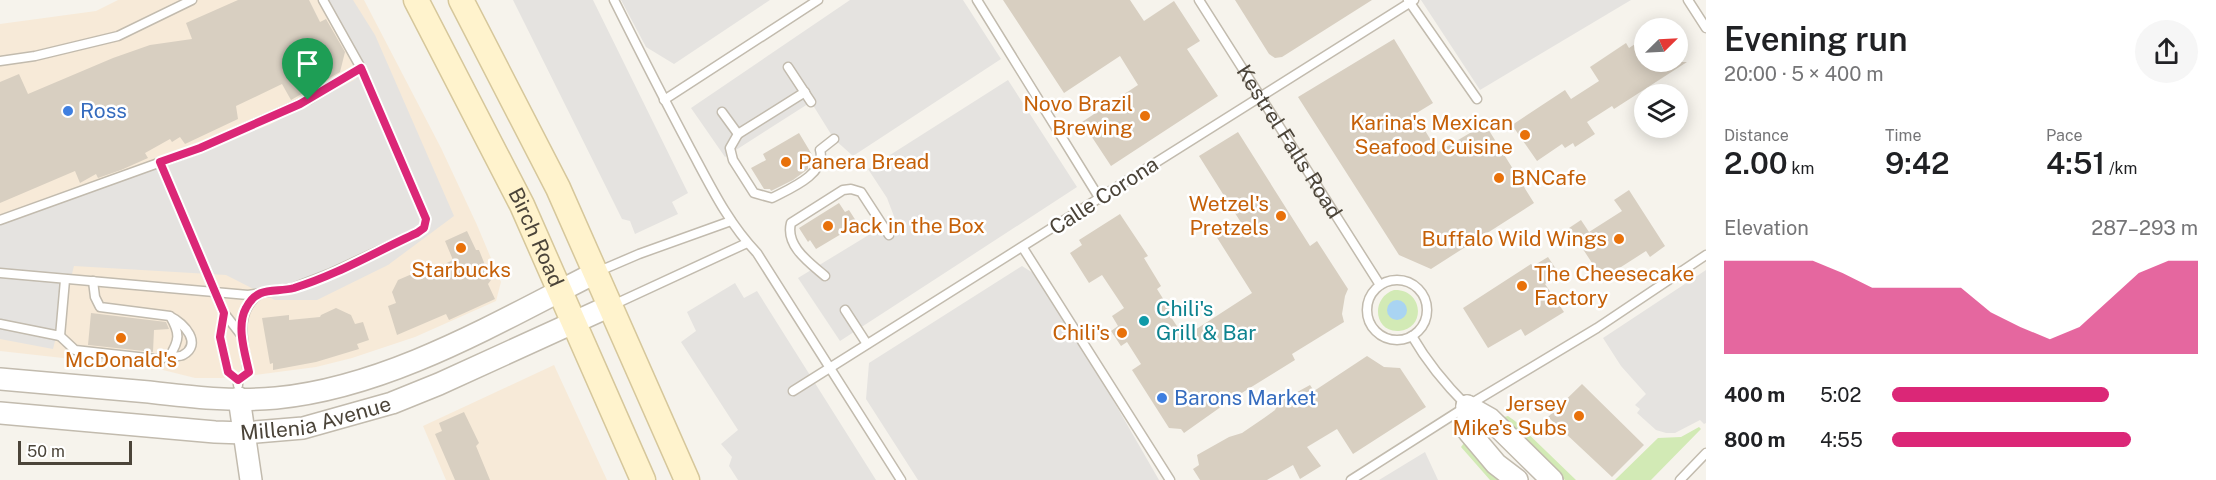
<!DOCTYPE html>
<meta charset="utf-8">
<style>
:root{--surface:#fff;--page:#f6f6f6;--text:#202124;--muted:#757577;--accent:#db2777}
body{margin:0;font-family:"Public Sans",sans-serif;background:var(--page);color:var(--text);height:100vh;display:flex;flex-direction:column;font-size:22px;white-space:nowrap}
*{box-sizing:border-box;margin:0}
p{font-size:20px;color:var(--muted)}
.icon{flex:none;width:33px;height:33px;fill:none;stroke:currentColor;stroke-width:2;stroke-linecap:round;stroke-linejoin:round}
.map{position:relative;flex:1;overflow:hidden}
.details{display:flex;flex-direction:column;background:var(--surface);width:510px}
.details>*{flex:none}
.needle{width:39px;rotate:66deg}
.buttons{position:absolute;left:1634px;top:18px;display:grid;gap:12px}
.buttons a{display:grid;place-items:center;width:54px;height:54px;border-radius:50%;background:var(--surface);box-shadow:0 3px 15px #0003;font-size:30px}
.scale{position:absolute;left:18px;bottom:15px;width:114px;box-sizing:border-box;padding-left:6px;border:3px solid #4b4439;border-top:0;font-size:16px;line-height:21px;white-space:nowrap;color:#4b4439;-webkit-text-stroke:4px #fff;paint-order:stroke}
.pin{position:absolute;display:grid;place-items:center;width:51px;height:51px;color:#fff;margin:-62px -26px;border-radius:50% 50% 50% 0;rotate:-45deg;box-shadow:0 0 6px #0007}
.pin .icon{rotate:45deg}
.round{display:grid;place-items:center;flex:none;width:63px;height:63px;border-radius:32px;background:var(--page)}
.overview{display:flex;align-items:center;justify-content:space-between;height:102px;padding:0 18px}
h1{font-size:33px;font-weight:600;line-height:45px}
.figures{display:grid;grid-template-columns:repeat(3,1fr);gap:9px;height:102px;padding:6px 18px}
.figures div{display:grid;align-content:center}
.figures b{font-size:30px;font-weight:600}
.figures small{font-size:16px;font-weight:400}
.figures p{font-size:16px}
.chart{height:168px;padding:12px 18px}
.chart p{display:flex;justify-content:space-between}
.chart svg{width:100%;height:108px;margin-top:6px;fill:var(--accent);opacity:.7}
ul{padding:0 18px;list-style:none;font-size:20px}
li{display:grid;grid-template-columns:96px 72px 1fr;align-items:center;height:45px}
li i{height:15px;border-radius:8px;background:var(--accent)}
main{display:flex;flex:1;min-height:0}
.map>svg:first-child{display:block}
.commercial{fill:#f7ead8}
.green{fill:#d2eab5}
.parking{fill:#e5e3e0}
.water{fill:#a9d4f2}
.building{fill:#d8cfc1}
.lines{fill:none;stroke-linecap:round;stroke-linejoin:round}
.service-casing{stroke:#c2bbae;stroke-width:11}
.tertiary-casing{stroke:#c2bbae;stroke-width:24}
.secondary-casing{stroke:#d6c79b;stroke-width:27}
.service{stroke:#fff;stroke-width:8}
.tertiary{stroke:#fff;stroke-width:21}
.secondary{stroke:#fff3cd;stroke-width:24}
.route-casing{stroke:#fff;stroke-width:12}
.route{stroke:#db2777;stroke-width:8}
.shop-dot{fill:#3f7fe0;stroke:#fff;stroke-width:2}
.food-dot{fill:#e8710a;stroke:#fff;stroke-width:2}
.culture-dot{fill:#0f9aa8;stroke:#fff;stroke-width:2}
.labels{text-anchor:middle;stroke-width:5;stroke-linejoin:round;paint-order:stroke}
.food-label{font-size:21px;fill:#c56008;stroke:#fff;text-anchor:end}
.shop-label{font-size:21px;fill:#366cbe;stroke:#fff;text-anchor:start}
.street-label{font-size:21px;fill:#4b4439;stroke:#fff}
.culture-label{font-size:21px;fill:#0d838f;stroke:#fff;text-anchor:start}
</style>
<main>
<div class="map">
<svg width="1706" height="480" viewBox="0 0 1706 480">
<rect width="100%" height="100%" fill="#f6f3ec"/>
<!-- commercial -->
<path class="commercial" d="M118,0H364L441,148L477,225L501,282L496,301L415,337L352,358L316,367L255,375L221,378H195L163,370L135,369L99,362L0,351V24L96,11Z
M554,365L607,480H446L423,426Z"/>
<!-- green -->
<path class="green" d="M1394,290C1424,289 1426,329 1399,331C1374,333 1370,298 1394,290Z
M1508,416L1515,421L1576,480H1565L1510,426L1504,417Z
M1699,427L1701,429L1651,480H1615L1658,438L1681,437Z
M1464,443L1499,480H1490L1461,447Z"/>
<!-- parking -->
<path class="parking" d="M328,0H353L375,35L454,216L388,265L317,300H275L226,275L74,266L53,349L0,339V224L113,181L269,125L356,79L350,39Z
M513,0H593L688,193L672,202L678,214L635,234L630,221L622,219Z
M621,0H770L674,64L646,47Z
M850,0H963L1001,59L853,156L834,139L811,102L725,157L691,108Z
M1421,0H1631L1480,90Z
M1008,80L1077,187L840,341L798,278L895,219L887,198L868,169Z
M1022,266L1044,280L1159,480H918L866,399L869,363Z
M1706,270V423L1704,424L1700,420L1675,433H1666L1656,430L1637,413L1640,409L1635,405L1646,394L1621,366L1603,338Z
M735,283L744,298L757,291L876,480H738L729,466L732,457L721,444L738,430L681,342L696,331L687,312Z
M1425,452L1438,480H1379Z"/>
<!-- water -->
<path class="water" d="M1387 310a10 10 0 1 1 20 0a10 10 0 1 1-20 0Z"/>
<!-- building -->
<path class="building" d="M238,0H309L320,22L326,19L345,52L340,72L291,100L282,84L236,106L238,119L185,144L180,137L172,142L170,139L145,153L148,158L121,170L98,178L96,174L80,183L75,171L0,203V82L19,74L28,94L113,58L150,45L192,39L186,23Z
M1003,0H1130L1144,21L1174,1L1200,41L1187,49L1218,96L1111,166L1082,122L1138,85L1120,56L1064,93Z
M1235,0H1372L1282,57L1275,58L1269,54Z
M1644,38V62H1687L1614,109L1612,106L1587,122L1595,134L1575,147L1573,143L1565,148L1562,144L1537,161L1512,125L1565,90L1571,99L1599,81L1590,67L1626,43L1629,48Z
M1394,39L1433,103L1415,114L1438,152L1485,124L1534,203L1431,269L1399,255L1298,97Z
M1238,132L1310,246L1317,241L1348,289L1345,296L1342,314L1344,322L1292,354L1295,360L1232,399L1184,433L1181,429L1169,428L1132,370L1141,364L1127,342L1121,346L1111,331L1118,326L1112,316L1124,308L1102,275L1089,283L1070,253L1082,245L1079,240L1120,214L1148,256L1144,258L1161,286L1157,289L1172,313L1169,314L1184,337L1252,293L1216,236L1240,221L1199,156Z
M799,133L814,158L813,161L808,165V169L793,180L771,191L770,189H764L751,168L766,160L763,154Z
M1629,190L1665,246L1650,257L1646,251L1607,276L1602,269L1598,272L1569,228L1581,220L1589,232L1622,211L1614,200Z
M839,203L845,212L849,210L858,224L816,249L810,240L808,242L799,228Z
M467,231L476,250H479L491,280L488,284L495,299L449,320L446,314L397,335L388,306L396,303L392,292L398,280L419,271L422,275L453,260L445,241Z
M1548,257L1560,275L1545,284L1564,312L1525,336L1521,329L1488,348L1463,308L1531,264L1533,266Z
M336,308L351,315L355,324L363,322L369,340L357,344L359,349L316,362L273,370V363L270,364L262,318L289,315V320L320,317L321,315Z
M91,313L166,322L169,329L154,330L153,352L88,345Z
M1367,356L1384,367L1400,368L1426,407L1353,454L1337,429L1307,447L1321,466L1300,479L1293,465L1267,480H1200L1193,469L1199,465L1197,455L1229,437L1242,433L1264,418L1275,410L1279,402L1310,385L1314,391Z
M1582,384L1644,445L1612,477L1548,417Z
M464,412L479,443L476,446L490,480H455L435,434L442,431L439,423Z"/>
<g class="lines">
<defs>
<g id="service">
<path d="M614,0C639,50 664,99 690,148C710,185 728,223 757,253L901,480"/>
<path d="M977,0L1100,199"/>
<path id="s1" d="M1199,0L1380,285"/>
<path d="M1408,0L1477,99"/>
<path d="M1688,0L1706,28"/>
<path d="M0,61L35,56L118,36L192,0"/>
<path d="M788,67L811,102"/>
<path d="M664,100L818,0"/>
<path d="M722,112L738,134L805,92"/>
<path d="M738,134L730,148L733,160L754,193L772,198C789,189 827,174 820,150L834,139"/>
<path d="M160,162L224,313L242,336"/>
<path d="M0,220L200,148L308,100L361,68"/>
<path d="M1023,248L1170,480"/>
<path d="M597,272L639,254L731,221"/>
<path d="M0,273L248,295L293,288L329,274L417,233L424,228L426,219L361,68L323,0"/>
<path d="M825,276C810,263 785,246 791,223L843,190L851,189L861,192L889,235"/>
<circle cx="1397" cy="310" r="30"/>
<path d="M613,305L747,243"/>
<path d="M845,310L867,344"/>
<path d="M224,313L220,337L228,372L238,380V385"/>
<path d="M0,324L60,336L65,280"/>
<path d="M60,336L75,350L156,359L169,357C180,340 180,333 170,316L100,307L95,297L93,281"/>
<path d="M1412,336C1427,362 1446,385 1467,406"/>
<path d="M169,357C173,356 180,357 183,355C203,344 184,323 171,317"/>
<path d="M238,380L248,372C244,344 233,313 259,294"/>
<path d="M793,391L1414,0"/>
<path d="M1351,480L1467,406L1597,328L1706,255"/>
<path d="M1680,480L1706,453"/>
</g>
<g id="tertiary">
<path d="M0,379C50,383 99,388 149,392C191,397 234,402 276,398C389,387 496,323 595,273"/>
<path d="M239,398L251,480"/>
<path d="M1467,406L1490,419L1552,480"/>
<path d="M1467,406L1469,432L1496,464L1517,480"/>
<path id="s2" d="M0,413L215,432L244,433L303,428L392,403L439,384L610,306"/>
</g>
<g id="secondary">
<path id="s3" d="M416,0L522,205L643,480"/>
<path d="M461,0L558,188L687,480"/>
</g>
</defs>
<!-- service casing -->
<use href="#service" class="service-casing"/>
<!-- tertiary casing -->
<use href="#tertiary" class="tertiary-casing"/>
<!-- secondary casing -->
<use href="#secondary" class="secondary-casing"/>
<!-- service -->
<use href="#service" class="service"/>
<!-- tertiary -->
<use href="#tertiary" class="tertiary"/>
<!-- secondary -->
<use href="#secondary" class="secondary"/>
</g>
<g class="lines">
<defs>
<path id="route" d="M361,68L426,219L424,228L417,233C377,251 337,275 294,288C275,293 258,285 246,308C236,326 245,353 249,372L238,380L228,372L220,337L224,313L160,162L200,148L300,104Z"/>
</defs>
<!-- route casing -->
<use href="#route" class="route-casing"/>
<!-- route -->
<use href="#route" class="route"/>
</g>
<!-- markers -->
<g class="shop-dot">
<circle cx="68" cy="111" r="6"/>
<circle cx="1162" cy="398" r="6"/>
</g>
<g class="food-dot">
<circle cx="1145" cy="116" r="6"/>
<circle cx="1525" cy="135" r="6"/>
<circle cx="786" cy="162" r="6"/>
<circle cx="1499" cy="178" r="6"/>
<circle cx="1281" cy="216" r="6"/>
<circle cx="828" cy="226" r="6"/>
<circle cx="1619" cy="239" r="6"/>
<circle cx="461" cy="248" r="6"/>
<circle cx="1522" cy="286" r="6"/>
<circle cx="1122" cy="333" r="6"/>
<circle cx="121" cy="338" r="6"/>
<circle cx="1579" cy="416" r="6"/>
</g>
<circle class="culture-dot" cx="1144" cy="321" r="6"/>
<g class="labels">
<!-- food labels -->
<g class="food-label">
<text x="1133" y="111">Novo Brazil<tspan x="1133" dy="24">Brewing</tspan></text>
<text x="1513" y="130">Karina's Mexican<tspan x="1513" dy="24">Seafood Cuisine</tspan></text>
<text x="798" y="169" text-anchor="start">Panera Bread</text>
<text x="1511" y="185" text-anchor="start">BNCafe</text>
<text x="1269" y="211">Wetzel's<tspan x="1269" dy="24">Pretzels</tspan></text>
<text x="840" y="233" text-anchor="start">Jack in the Box</text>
<text x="1607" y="246">Buffalo Wild Wings</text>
<text x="461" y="277" text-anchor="middle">Starbucks</text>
<text x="1534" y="281" text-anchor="start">The Cheesecake<tspan x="1534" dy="24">Factory</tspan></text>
<text x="1110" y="340">Chili's</text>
<text x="121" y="367" text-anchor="middle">McDonald's</text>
<text x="1567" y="411">Jersey<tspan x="1567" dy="24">Mike's Subs</tspan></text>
</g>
<!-- shop labels -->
<g class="shop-label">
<text x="80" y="118">Ross</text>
<text x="1174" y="405">Barons Market</text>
</g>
<!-- street labels -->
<g class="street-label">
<text dy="7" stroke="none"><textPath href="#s1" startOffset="168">Kestrel Falls Road</textPath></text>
<text transform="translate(1104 196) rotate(-33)" y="7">Calle Corona</text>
<text dy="7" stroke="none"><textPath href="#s3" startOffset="266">Birch Road</textPath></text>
<text dy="7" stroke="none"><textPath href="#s2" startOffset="318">Millenia Avenue</textPath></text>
</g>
<!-- culture labels -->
<g class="culture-label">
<text x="1156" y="316">Chili's<tspan x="1156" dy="24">Grill &amp; Bar</tspan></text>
</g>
</g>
</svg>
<div class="buttons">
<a><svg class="needle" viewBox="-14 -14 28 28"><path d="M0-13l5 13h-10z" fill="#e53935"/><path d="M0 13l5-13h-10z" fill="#757577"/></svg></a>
<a><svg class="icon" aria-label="layers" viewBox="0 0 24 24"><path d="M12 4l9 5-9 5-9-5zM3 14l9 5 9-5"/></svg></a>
</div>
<div class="scale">50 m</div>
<div class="pin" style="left:308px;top:100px;background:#1e9e55"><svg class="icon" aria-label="arrive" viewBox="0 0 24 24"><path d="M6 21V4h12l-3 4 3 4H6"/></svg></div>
</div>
<section class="details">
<div class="overview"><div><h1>Evening run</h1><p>20:00 · 5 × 400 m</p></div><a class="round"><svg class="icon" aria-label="share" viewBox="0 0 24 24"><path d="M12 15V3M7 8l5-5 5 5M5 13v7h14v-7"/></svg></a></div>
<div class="figures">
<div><p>Distance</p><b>2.00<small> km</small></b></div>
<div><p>Time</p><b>9:42</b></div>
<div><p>Pace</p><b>4:51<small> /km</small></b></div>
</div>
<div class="chart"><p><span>Elevation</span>287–293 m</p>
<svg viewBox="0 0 160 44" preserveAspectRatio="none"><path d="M0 44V6L10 6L20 6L30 6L40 11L50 17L60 17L70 17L80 17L90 27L100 33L110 38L120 33L130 22L140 11L150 6L160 6V44z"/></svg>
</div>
<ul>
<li><b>400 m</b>5:02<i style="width:71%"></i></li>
<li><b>800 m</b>4:55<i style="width:78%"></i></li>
</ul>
</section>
</main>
